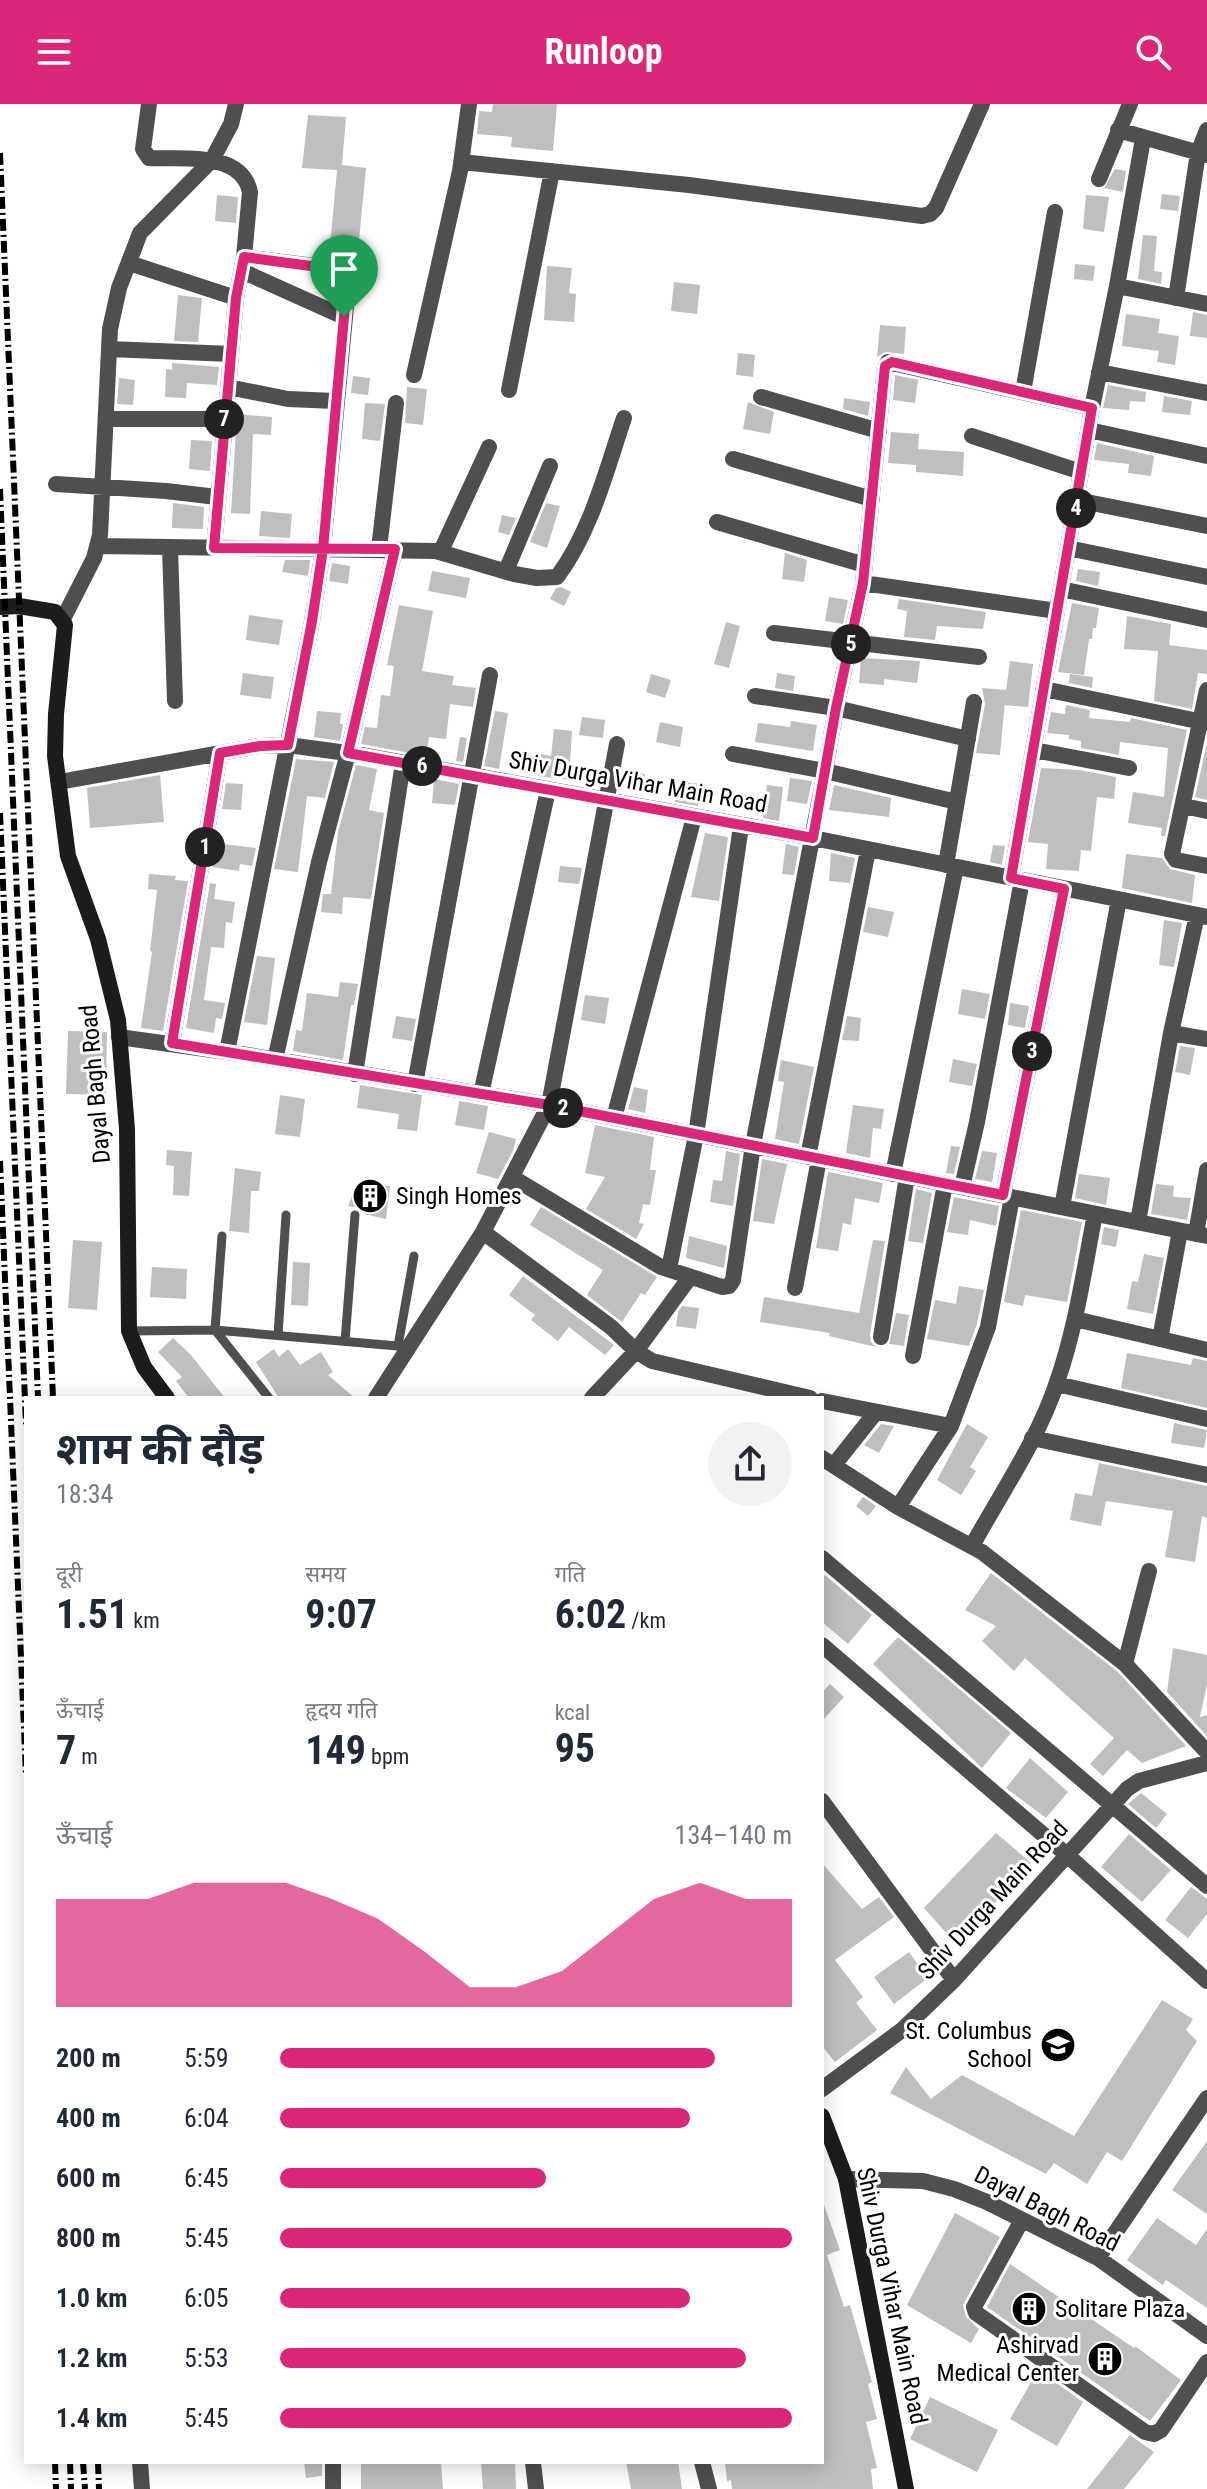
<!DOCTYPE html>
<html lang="hi">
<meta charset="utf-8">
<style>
:root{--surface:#fff;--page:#f2f2f3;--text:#1f2937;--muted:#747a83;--accent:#db2777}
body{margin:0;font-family:"Roboto Condensed","Noto Sans Devanagari",sans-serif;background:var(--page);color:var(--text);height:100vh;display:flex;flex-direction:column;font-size:30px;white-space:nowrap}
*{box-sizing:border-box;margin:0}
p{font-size:26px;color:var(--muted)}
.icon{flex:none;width:44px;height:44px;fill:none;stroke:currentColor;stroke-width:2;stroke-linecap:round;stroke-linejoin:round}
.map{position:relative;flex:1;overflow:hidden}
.panel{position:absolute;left:24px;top:1292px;width:800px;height:1068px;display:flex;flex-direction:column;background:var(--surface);border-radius:0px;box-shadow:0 4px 20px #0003}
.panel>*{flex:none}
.pin{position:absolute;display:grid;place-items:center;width:68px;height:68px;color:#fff;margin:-82px -34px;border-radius:50% 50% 50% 0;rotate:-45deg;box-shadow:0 0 8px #0007}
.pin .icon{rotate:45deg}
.km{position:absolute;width:40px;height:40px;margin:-20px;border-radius:50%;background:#222;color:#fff;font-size:22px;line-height:40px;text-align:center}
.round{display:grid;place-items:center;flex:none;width:84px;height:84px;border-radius:42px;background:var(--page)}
.headline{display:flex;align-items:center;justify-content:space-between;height:136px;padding:0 32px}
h1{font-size:44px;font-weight:700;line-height:60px}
.stats{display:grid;grid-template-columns:repeat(3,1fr);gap:12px;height:136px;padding:8px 32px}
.stats div{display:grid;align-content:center}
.stats b{font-size:40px;font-weight:700}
.stats small{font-size:22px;font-weight:400}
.stats p{font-size:22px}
.chart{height:224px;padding:16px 32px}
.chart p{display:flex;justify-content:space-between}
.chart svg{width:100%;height:144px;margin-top:8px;fill:var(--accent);opacity:.7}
ul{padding:0 32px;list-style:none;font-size:26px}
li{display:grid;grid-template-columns:128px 96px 1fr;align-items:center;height:60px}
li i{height:20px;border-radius:10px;background:var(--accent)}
header{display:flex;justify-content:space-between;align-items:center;height:104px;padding:0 32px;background:var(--accent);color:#fff;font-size:36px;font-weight:700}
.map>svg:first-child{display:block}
.building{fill:#bfbfbf}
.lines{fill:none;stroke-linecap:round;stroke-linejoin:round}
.lane{stroke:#4f4f4f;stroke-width:9}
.street{stroke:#4f4f4f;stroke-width:16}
.secondary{stroke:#1c1c1c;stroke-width:16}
.rail{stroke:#000;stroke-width:6;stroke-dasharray:12 4 2 4;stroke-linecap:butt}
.route-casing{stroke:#fff;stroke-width:16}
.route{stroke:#db2777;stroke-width:10}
.labels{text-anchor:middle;stroke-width:6;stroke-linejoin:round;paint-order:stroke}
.street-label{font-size:24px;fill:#000;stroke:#fff}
.poi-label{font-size:24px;fill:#000;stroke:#fff;text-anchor:start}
</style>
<header><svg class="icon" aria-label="menu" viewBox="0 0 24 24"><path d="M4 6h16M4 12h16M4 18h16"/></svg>Runloop<svg class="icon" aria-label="search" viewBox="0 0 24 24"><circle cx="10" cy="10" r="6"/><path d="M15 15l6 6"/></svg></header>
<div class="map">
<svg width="1207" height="2385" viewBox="0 0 1207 2385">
<rect width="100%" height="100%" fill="#fff"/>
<!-- building -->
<path class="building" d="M493,0H557L553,47L511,43L512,33L477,30L479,7L492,8Z
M308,11L346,13L342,61L366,64L357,157L329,153L337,66L302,64Z
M1115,65L1126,67L1123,88L1104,84Z
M1162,90L1180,92L1178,107L1160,105Z
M217,91L238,93L236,119L215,117Z
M1086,91L1109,93L1104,128L1083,125Z
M1143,131L1157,132L1154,167L1162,168L1161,180L1138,175Z
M1075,160L1095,162L1093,177L1074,175Z
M547,162L572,164L569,189L576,190L574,218L544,216Z
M674,178L700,181L697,210L671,207Z
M178,191L202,194L198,238L174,237Z
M1193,208L1207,211V234L1190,232Z
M1126,210L1160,215L1158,229L1179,232L1175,261L1157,258L1159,247L1122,242Z
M880,221L906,223L904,250L885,248L877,253Z
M738,249L755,251L753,273L736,271Z
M172,259L219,263L217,281L187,279L186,294L165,293L166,265L172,266Z
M895,271L918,276L915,299L893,296Z
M353,272L370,274L368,291L351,289Z
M119,274L135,276L133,301L117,300Z
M1108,281L1146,288L1145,298L1130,297L1129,306L1103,304Z
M407,283L427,285L423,321L405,319Z
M1164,292L1192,297L1190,311L1162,308Z
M844,294L870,298L868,312L843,305Z
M748,298L774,308L770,330L743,325Z
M365,299L385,300L380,337L362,335Z
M237,310L272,313L271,331L253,330L250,410L231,409Z
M891,328L919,330L918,345L964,348L963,372L916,368V361L888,359Z
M191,336L212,337L210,367L189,365Z
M1097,339L1154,352L1151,372L1128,369L1129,360L1094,356Z
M173,399L204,403L203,425L172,424Z
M546,399L560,402L547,444L530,438Z
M261,407L292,410L290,434L259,432Z
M502,411L516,414L509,431L498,428Z
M785,449L807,456L804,478L782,475Z
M285,456H310L308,472L282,468Z
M332,459L350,462L348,480L329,477Z
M1078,465L1100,468L1098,482L1076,477Z
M432,467L470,474L466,494L428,487Z
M561,483L571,488L564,502L550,495L556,484Z
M829,493L848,496L843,520L825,517Z
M899,495L986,508L983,525L937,522L935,536L904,533L907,507L897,505Z
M1072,499L1099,504L1096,524H1093L1092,535H1089L1084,571L1058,568Z
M399,501L433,507L422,567L454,572L452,581L476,584L473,603L450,600L446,635L429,633L426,652L361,640L365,623L377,624L381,591L390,592L394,562L387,561Z
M249,511L283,516L279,541L246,536Z
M1127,512L1171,520L1169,541L1207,546V570L1198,569L1192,605L1154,597L1158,547L1124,545Z
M726,518L740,522L729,564L714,560Z
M861,554L920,557L917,579L884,575V581L859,579Z
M1010,557L1033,560L1028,603L1004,601Z
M243,569L274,573L271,595L240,591Z
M777,569L795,572L793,587L775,584Z
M651,570L671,576L665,594L646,588Z
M1070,570L1093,573L1092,584L1069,579Z
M982,584L1006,586L1000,651L976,649L985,600Z
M1066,601L1090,606L1089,614L1130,618L1131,614L1187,626L1165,732H1161L1162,724L1128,719L1133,688L1164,693L1168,644L1120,638L1119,651L1081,644V637L1069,635V631L1047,629L1051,608L1065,610Z
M317,607L341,609L340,620H343L340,637L314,633Z
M495,607L508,609L499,665L484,662Z
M582,613L605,616L603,634L579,631Z
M791,617L817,621L813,647L755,638L758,619L790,623Z
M660,618L683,623L680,643L656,638Z
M554,625L572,627L569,676L538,672L541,650L551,652Z
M460,633L467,634L463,658L456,657Z
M1207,639V696L1195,693Z
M296,655L334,658L325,694L307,692L298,768L274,765Z
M356,661L377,665L369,706L384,709L371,795L343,793L342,810L321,808L323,790H331L338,728Z
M1041,664L1079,666L1116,673L1114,695L1097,693L1091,747L1081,746L1079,767L1046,765L1048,740L1028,738Z
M628,668L645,670L644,687L626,685Z
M160,671L164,718L90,724L87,684Z
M790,674L812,677L807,700L787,697Z
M434,675L459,680L455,701L432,699Z
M678,677L701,680L698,702L675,698Z
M226,679L243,680L241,706L222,705Z
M767,681L783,683L779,717L763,714Z
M834,681L891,694L889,713L829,706Z
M705,729L728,733L719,797L691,793Z
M216,739L256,744L252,762L240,760L239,767L212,763Z
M786,740L799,743L794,771L782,770Z
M993,741L1005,742L1002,761L990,758Z
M831,749L855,754L850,779L829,777Z
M1126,750L1162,754L1170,765L1195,771L1192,799L1122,784Z
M560,762L582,764L579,780L558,778Z
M149,770L176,772L175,776L188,777L163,927L141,924L152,848L150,847L157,786L148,785Z
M210,779L216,780L214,795L235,798L232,819L226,818L224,844L211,843L204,896L225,899L222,915L216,914L214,929L186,924Z
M868,803L894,808L888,833L863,828Z
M1164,816L1182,819L1174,863L1159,861Z
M257,852L275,854L267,921L244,918Z
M340,878L358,880L354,901H351L343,956L293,947L296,926L302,927L307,889L338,893Z
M962,885L990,890L985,915L958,910Z
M585,891L609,894L605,920L581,916Z
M1010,899L1029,902L1025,924L1008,921Z
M396,912L416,915L412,937L392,934Z
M847,912L861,914L859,937L842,936Z
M68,927L107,928L106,991L66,990Z
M1180,942L1195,944L1190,971L1175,968Z
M953,955L977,960L972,982L949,978Z
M781,956L814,963L799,1040L775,1035L784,978L778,977Z
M360,981L422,991L417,1027L397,1025L399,1010L357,1004Z
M634,983L648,986L645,1009L628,1005Z
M280,991L305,995L300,1033L275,1030Z
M459,997L488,1002L484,1026L455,1021Z
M853,1001L884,1005L881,1025L873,1024L870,1054L846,1049Z
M595,1021L654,1033L650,1066H656L650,1101L643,1100L639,1119L644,1120L636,1135L586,1105L605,1073L585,1069Z
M489,1028L516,1035L513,1047L498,1075L476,1069Z
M951,1042L960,1043L954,1070L946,1069Z
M167,1046L192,1048L189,1092L173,1091L174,1062L166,1061Z
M726,1047L740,1050L733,1102L710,1098L713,1076L722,1077Z
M982,1047L997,1049L992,1078L975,1075Z
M762,1055L787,1060L774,1120L753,1117Z
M235,1064L261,1068L259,1087H251L249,1129L229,1127Z
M828,1068L883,1079L879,1099L855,1094L851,1121L843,1119L838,1147L816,1144Z
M1079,1070L1110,1074L1106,1101L1075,1094Z
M1156,1080L1174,1082L1173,1093L1191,1094L1187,1116L1151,1110Z
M356,1082H390L386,1115L364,1110L366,1105L348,1102Z
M916,1085L932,1089L923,1139L908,1137Z
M954,1093L999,1102L996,1122L970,1116L968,1131L947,1128Z
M541,1103L657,1173L645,1191L641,1189L622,1218L587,1191L603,1166L530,1121Z
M1021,1106L1082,1118L1067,1198L1025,1191L1023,1202L1004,1198Z
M1104,1123L1119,1126L1116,1143L1101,1140Z
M689,1132L727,1142L724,1164L686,1154Z
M73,1136L102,1138L97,1206L68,1204Z
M873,1136L885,1137L870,1231L871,1238L876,1243L829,1232L830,1229L760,1218L764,1193L859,1209Z
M1144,1150L1164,1154L1153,1210L1127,1205L1132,1177L1138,1178Z
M293,1158L310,1159L308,1202L291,1201Z
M152,1163L187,1165L186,1195L150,1193Z
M523,1172L614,1241L605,1251L569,1223L558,1237L531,1216L535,1211L509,1191Z
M959,1182L984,1186L977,1220L969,1242L927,1235L935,1196L956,1200Z
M682,1202L699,1204L696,1225L676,1222L678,1208Z
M896,1209L909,1211L904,1242L889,1240Z
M173,1234L191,1251L225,1294H189L176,1277L182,1273L158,1248Z
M274,1245L279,1253L288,1245L300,1261L321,1248L333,1268L328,1271L355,1294H279L256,1258Z
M1127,1249L1191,1261L1193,1254L1207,1257V1304L1121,1284Z
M1174,1319L1207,1326L1204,1344L1171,1339Z
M881,1320L894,1322L879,1349L864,1341Z
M967,1320L988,1333L970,1363L976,1367L961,1391L937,1376Z
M1099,1359L1207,1382V1414L1202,1412L1195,1458L1165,1453L1173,1407L1106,1397L1101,1422L1070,1416L1075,1389L1092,1392Z
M863,1393L876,1402L868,1412L856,1402Z
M991,1469L1118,1568L1186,1642L1142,1659L1127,1646L1103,1672L1090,1660L1114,1634L1025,1554L1014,1567L982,1537L996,1522L965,1506Z
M825,1471L872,1511L848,1540L822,1518V1474Z
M898,1533L1011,1629L982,1664L873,1560Z
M1173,1544L1207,1551V1580L1200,1613L1207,1611V1632L1167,1588Z
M830,1580L844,1593L822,1617V1588Z
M1030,1654L1068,1688L1046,1714L1006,1684Z
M1141,1689L1167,1710L1156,1724L1128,1700Z
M996,1729L1031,1759L957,1841L924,1804Z
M1129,1730L1171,1766L1142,1798L1101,1763Z
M822,1759L862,1805L879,1793L894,1813L835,1856L863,1893L856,1899L877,1926L835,1958L822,1942Z
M1191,1783L1207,1795V1810L1188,1834L1165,1816Z
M909,1848L928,1874L894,1900L874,1873Z
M1162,1896L1193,1915L1186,1926L1197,1937L1122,2057L1107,2048L1087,2080L1054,2059L1046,2070L890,1989L906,1963L931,1995L962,1971L1074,2032Z
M1207,2037V2110L1172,2086Z
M824,2101L840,2146L827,2151L844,2203L850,2201L872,2278L868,2280L877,2315L866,2318L877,2364L871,2365L873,2385H732L731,2376L727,2377L725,2358H822V2102Z
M955,2109L1000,2133L963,2201L966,2213L979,2225L971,2239L907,2201Z
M1157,2114L1196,2141L1207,2125V2204L1166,2176L1163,2181L1127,2156Z
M1010,2160L1134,2244L1135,2242L1181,2276L1150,2317L987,2203Z
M1038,2266L1083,2298L1057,2342L1010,2315Z
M930,2293L998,2326L977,2368L910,2335Z
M1130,2331L1154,2348L1124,2385H1087Z
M304,2358H322V2372L306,2374Z
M361,2358H441L443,2385H361Z
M481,2358H515L516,2385H483Z
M626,2358H678L682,2385H631Z"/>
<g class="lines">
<!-- lane -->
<path class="lane" d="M222,1132L215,1226L269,1294
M129,1227L215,1226L409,1243
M278,1231L286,1111
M345,1237L355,1111
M398,1242L414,1152"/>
<!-- street -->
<path class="street" d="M149,0L143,45L149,54C181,56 241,46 250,88L244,153L236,194L214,444
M1118,26L1207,51
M461,58L689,81L922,112L930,110L936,104L982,0
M1099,75L1130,0
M129,159L236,194
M242,167L344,213
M1117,182L1143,35
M1176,194L1198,49L1207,26
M109,245L231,250
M1099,268L1207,289
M414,271L460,67L469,0
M228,283L288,295L335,297
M509,286L552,67
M1023,288L1055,108
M761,293L879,327
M106,315H224
M1089,326L1207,352
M972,332L1081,368
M733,355L872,395
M56,380L166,387L217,393
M1077,396L1207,422
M717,418L865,461
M98,442L436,447L514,470L537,474L557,473C591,428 606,367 624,314
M170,444L175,597
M1068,444L1207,473
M379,445L396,299
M441,447L489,343
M506,467L550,362
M863,479L1057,507
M1061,485L1207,516
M63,515L94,454L100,431L110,225L119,184L140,129L212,56L231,20L236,0
M774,529L979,553
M1044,585L1207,619
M1207,586L1172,750L1176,756L1207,762
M755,592L836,604L968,635
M1034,646L1129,664
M733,650L825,667L836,604L863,479L885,262L888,258L1092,304
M59,678L260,642L288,641L362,651L813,734L1207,813
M1184,702L1207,707
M946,761L974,598
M1011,774L1092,304L1117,182L1207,200
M1171,929L1207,935
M119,933L241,950L549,1001L1207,1132
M172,939L220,649
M227,948L312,517L323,445L349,171L345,166L244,153
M275,956L319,758L348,649L395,445
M355,970L403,659
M415,980L490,571
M481,990L548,686
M614,1014L694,713
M808,1053L868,746
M893,1070L956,763
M512,1073L661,1163L722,1183L729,1182L733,1176L753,1041L825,667L957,698
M962,1083L977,1018L1022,776
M1003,1091L1064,785
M1062,1103L1119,795
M1138,1118L1171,929L1197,811
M483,1128L611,1223L636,1247L652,1257L810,1294
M1196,1130L1207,1066
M669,1165L696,1031L741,722
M795,1184L819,1055
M1075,1215L1207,1246
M881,1233L907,1072
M1160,1235L1180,1127
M913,1252L945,1080
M1057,1280L1207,1315
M376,1294L483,1128L549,1001L617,640
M592,1294L636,1247L690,1173
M822,1297L951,1322
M1032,1334L1207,1371
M822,1354L898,1403L982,1448L1125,1560L1207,1648
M834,1361L876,1308
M898,1403L951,1322L988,1223L1012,1093
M972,1442C1001,1389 1038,1336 1057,1278C1076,1224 1084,1166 1095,1110
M822,1454L1207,1782
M822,1541L1067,1751L1207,1877
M1125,1560L1149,1467
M822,1697L954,1876
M822,1985L902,1926L954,1876L1127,1685L1139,1677L1207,1659
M846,2075L923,2077L954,2085L987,2098L1098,2154L1207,2232
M1022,2116L974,2203L976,2209L1145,2328L1154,2330L1161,2326L1207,2258
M1098,2154L1207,1994
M140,2358L142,2385
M533,2358L536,2385
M702,2358L709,2385
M333,2385V2358"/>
<!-- secondary -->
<path class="secondary" d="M0,503L19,502L55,508L65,521L56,610L55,652L68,752L98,835L118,916L127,1025L129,1227L144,1263L167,1294
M822,2012L846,2075L906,2385"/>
<!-- rail -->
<path class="rail" d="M0,49L53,1294
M0,385L38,1294
M0,709L26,1320
M0,1057L26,1672
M55,2358L56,2385
M70,2358L71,2385
M83,2358L85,2385
M98,2358L99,2385"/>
</g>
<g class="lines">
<defs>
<path id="route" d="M344,213L323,445L312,517L288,641L260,642L220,649L172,939L549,1001L1003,1091L1064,785L1011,774L1092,304L892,258L885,262L863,479L836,604L813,734L348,649L395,445L214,444L236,194L244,153L348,167L344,213"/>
</defs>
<!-- route casing -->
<use href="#route" class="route-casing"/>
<!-- route -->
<use href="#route" class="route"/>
</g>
<!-- icons -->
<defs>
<symbol id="building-disc" viewBox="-11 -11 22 22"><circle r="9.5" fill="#000" stroke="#fff"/><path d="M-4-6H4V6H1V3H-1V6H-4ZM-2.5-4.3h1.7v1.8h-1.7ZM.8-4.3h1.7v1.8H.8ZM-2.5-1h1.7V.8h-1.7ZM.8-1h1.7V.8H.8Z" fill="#fff"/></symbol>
<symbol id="school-disc" viewBox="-11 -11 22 22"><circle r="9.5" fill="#000" stroke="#fff"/><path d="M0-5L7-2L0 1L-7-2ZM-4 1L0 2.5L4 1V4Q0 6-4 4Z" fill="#fff"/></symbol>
</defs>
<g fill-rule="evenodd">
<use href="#building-disc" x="350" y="1072" width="40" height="40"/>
<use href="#school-disc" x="1038" y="1921" width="40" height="40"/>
<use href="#building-disc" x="1009" y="2185" width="40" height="40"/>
<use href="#building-disc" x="1085" y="2235" width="40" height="40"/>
</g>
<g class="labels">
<!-- street labels -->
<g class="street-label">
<text transform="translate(638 678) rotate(10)" y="8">Shiv Durga Vihar Main Road</text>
<text transform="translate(95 980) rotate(-95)" y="8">Dayal Bagh Road</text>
<text transform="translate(993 1796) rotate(-47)" y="8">Shiv Durga Main Road</text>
<text transform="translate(1047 2105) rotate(27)" y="8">Dayal Bagh Road</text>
<text transform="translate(892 2192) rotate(78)" y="8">Shiv Durga Vihar Main Road</text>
</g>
<!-- poi labels -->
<g class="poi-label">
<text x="396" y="1100">Singh Homes</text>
<text x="1032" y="1935" text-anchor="end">St. Columbus<tspan x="1032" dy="28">School</tspan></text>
<text x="1055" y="2213">Solitare Plaza</text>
<text x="1079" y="2249" text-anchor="end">Ashirvad<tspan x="1079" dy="28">Medical Center</tspan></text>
</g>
</g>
</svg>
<div class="pin" style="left:344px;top:213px;background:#1e9e55"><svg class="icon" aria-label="arrive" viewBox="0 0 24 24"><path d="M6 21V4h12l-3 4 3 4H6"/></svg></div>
<b class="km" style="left:205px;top:743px">1</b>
<b class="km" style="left:563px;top:1004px">2</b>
<b class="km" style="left:1032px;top:947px">3</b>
<b class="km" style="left:1076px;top:404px">4</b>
<b class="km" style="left:851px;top:540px">5</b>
<b class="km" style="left:422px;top:662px">6</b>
<b class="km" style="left:224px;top:315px">7</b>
<section class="panel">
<div class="headline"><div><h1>शाम की दौड़</h1><p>18:34</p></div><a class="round"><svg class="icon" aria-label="share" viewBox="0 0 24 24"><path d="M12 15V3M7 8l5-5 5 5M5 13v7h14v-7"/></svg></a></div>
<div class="stats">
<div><p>दूरी</p><b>1.51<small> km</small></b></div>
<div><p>समय</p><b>9:07</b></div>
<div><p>गति</p><b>6:02<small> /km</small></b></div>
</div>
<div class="stats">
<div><p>ऊँचाई</p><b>7<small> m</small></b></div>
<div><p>हृदय गति</p><b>149<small> bpm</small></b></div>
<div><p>kcal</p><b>95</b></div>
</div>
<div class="chart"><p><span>ऊँचाई</span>134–140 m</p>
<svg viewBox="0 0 160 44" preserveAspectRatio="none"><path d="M0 44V11L10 11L20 11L30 6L40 6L50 6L60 11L70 17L80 27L90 38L100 38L110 33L120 22L130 11L140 6L150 11L160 11V44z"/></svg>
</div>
<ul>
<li><b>200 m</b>5:59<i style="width:85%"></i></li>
<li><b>400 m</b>6:04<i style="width:80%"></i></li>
<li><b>600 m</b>6:45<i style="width:52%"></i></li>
<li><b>800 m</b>5:45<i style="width:100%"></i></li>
<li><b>1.0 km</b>6:05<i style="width:80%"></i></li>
<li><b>1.2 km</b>5:53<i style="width:91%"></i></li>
<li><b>1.4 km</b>5:45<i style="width:100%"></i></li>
</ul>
</section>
</div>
